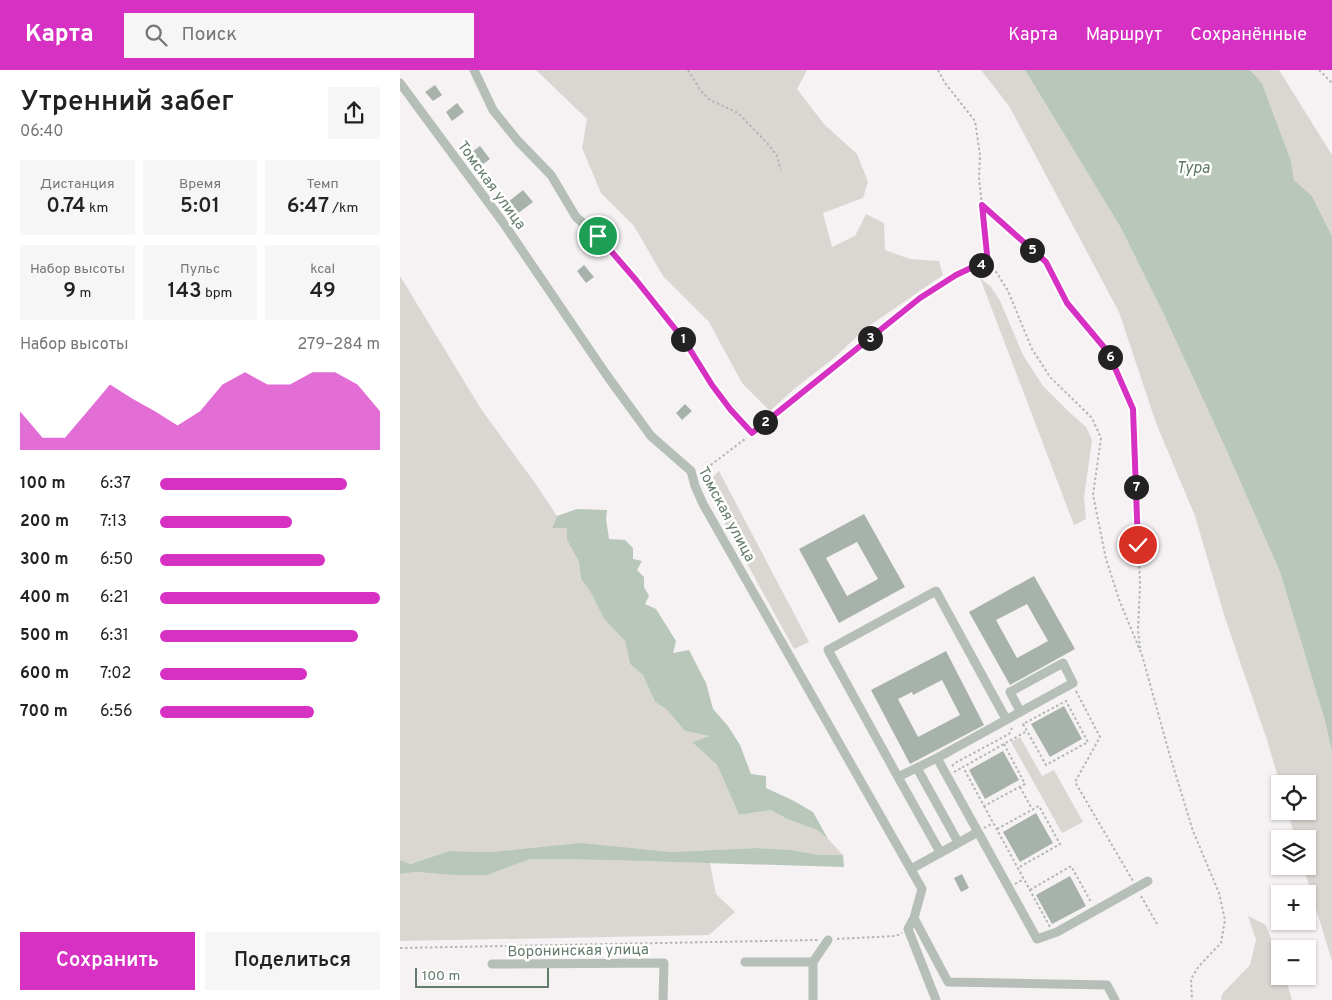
<!DOCTYPE html>
<html lang="ru">
<meta charset="utf-8">
<style>
:root{--surface:#fff;--page:#f6f6f6;--text:#222;--muted:#767676;--accent:#d731c4}
body{margin:0;font-family:Overpass,sans-serif;background:var(--page);color:var(--text);height:100vh;display:flex;flex-direction:column;font-size:19px;white-space:nowrap}
*{box-sizing:border-box;margin:0}
p{font-size:16px;color:var(--muted)}
.icon{flex:none;width:28px;height:28px;fill:none;stroke:currentColor;stroke-width:2;stroke-linecap:round;stroke-linejoin:round}
.map{position:relative;flex:1;overflow:hidden}
.drawer{display:flex;flex-direction:column;background:var(--surface);width:400px}
.drawer>*{flex:none}
.fabs{position:absolute;left:871px;top:705px;display:grid;gap:10px}
.fabs a{display:grid;place-items:center;width:45px;height:45px;border-radius:0px;background:var(--surface);box-shadow:0 1px 4px #0004;font-size:25px}
.scale{position:absolute;left:15px;bottom:12px;width:134px;box-sizing:border-box;padding-left:5px;border:2px solid #637b6a;border-top:0;font-size:14px;line-height:18px;white-space:nowrap;color:#637b6a;-webkit-text-stroke:4px #fff;paint-order:stroke}
.pin{position:absolute;display:grid;place-items:center;width:42px;height:42px;color:#fff;margin:-21px;border:2px solid #fff;border-radius:50%;box-shadow:0 1px 5px #0007}
.km{position:absolute;width:25px;height:25px;margin:-12px;border-radius:50%;background:#222;color:#fff;font-size:14px;line-height:25px;text-align:center}
.round{display:grid;place-items:center;flex:none;width:52px;height:52px;border-radius:0px;background:var(--page)}
.summary{display:flex;align-items:center;justify-content:space-between;height:85px;padding:0 20px}
h1{font-size:28px;font-weight:600;line-height:38px}
.figures{display:grid;grid-template-columns:repeat(3,1fr);gap:8px;height:85px;padding:5px 20px}
.figures div{display:grid;align-content:center;border-radius:0px;background:var(--page);text-align:center}
.figures b{font-size:21px;font-weight:600}
.figures small{font-size:14px;font-weight:400}
.figures p{font-size:14px}
.chart{height:140px;padding:10px 20px}
.chart p{display:flex;justify-content:space-between}
.chart svg{width:100%;height:90px;margin-top:5px;fill:var(--accent);opacity:.7}
.action{display:flex;gap:10px;margin-top:auto;padding:10px 20px}
.action a{flex:1;height:58px;border-radius:0px;background:var(--accent);color:#fff;font-size:20px;font-weight:600;line-height:58px;text-align:center}
.action a+a{background:var(--page);color:var(--text)}
ul{padding:0 20px;list-style:none;font-size:16px}
li{display:grid;grid-template-columns:80px 60px 1fr;align-items:center;height:38px}
li i{height:12px;border-radius:6px;background:var(--accent)}
header{display:flex;align-items:center;gap:30px;box-sizing:border-box;height:70px;padding:0 25px;background:var(--accent);color:#fff}
header strong{font-size:24px}
nav{display:flex;gap:28px;margin-inline-start:auto;font-size:18px}
.search{width:350px;height:45px;background:var(--page);display:flex;align-items:center;gap:12px;box-sizing:border-box;padding:0 18px;border-radius:0px;color:var(--muted);font-size:19px}
main{display:flex;flex:1;min-height:0}
.map>svg:first-child{display:block}
.green{fill:#dad6d2}
.water{fill:#b8c7ba}
.building{fill:#a7b3aa;fill-rule:evenodd}
.lines{fill:none;stroke-linecap:round;stroke-linejoin:round}
.path{stroke:#b1b8b3;stroke-width:2;stroke-dasharray:2.5 2.5;stroke-linecap:butt}
.minor{stroke:#b6beb8;stroke-width:9}
.route-casing{stroke:#fff;stroke-width:10}
.route{stroke:#d731c4;stroke-width:6}
.labels{text-anchor:middle;stroke-width:5;stroke-linejoin:round;paint-order:stroke}
.street-label{font-size:15px;fill:#637b6a;stroke:#fff}
.water-label{font-size:16px;font-style:italic;fill:#5e7761;stroke:#fff}
</style>
<header>
<strong>Карта</strong>
<div class="search"><svg class="icon" aria-label="search" viewBox="0 0 24 24"><circle cx="10" cy="10" r="6"/><path d="M15 15l6 6"/></svg>Поиск</div>
<nav><a>Карта</a><a>Маршрут</a><a>Сохранённые</a></nav>
</header>
<main>
<section class="drawer">
<div class="summary"><div><h1>Утренний забег</h1><p>06:40</p></div><a class="round"><svg class="icon" aria-label="share" viewBox="0 0 24 24"><path d="M12 15V3M7 8l5-5 5 5M5 13v7h14v-7"/></svg></a></div>
<div class="figures">
<div><p>Дистанция</p><b>0.74<small> km</small></b></div>
<div><p>Время</p><b>5:01</b></div>
<div><p>Темп</p><b>6:47<small> /km</small></b></div>
</div>
<div class="figures">
<div><p>Набор высоты</p><b>9<small> m</small></b></div>
<div><p>Пульс</p><b>143<small> bpm</small></b></div>
<div><p>kcal</p><b>49</b></div>
</div>
<div class="chart"><p><span>Набор высоты</span>279–284 m</p>
<svg viewBox="0 0 160 44" preserveAspectRatio="none"><path d="M0 44V25L10 38L20 38L30 25L40 12L50 19L60 25L70 32L80 25L90 12L100 6L110 12L120 12L130 6L140 6L150 12L160 25V44z"/></svg>
</div>
<ul>
<li><b>100 m</b>6:37<i style="width:85%"></i></li>
<li><b>200 m</b>7:13<i style="width:60%"></i></li>
<li><b>300 m</b>6:50<i style="width:75%"></i></li>
<li><b>400 m</b>6:21<i style="width:100%"></i></li>
<li><b>500 m</b>6:31<i style="width:90%"></i></li>
<li><b>600 m</b>7:02<i style="width:67%"></i></li>
<li><b>700 m</b>6:56<i style="width:70%"></i></li>
</ul>
<div class="action"><a>Сохранить</a><a>Поделиться</a></div>
</section>
<div class="map">
<svg width="932" height="930" viewBox="0 0 932 930">
<rect width="100%" height="100%" fill="#f6f2f3"/>
<!-- green -->
<path class="green" d="M136,0H407L397,19L424,54L457,84L468,112L463,128L423,143L432,177L455,166L466,144L484,153L485,180L510,189L539,191L543,205L466,258L434,288L394,319L370,341L342,313L309,252L263,206L234,156L201,123L182,78L187,49Z
M581,0H625L721,158L765,247L825,377L880,502L925,651L932,682V891L903,796H908V769H895L888,741H908V714H880L867,670L825,548L795,446L756,353L719,242L609,36Z
M850,0H879L932,85V166L912,126L894,110L891,91L862,13Z
M0,206L81,339L135,413L157,446L152,457H167V470L179,492L181,509L190,521L204,549L225,571L230,594L243,605L255,632L266,639L285,661L311,666L292,672L317,695L339,745L371,740L387,749L417,760L428,769L443,785H420L392,780L356,778L270,782H93L49,781L9,794L0,790Z
M580,208L591,217L600,231L623,285L643,316L668,341L686,357L692,370L684,427L686,449L674,455Z
M319,401L409,572L394,579L312,430L308,412Z
M620,667L642,706L654,700L683,752L662,763L611,672Z
M131,789L207,790L310,793L316,824L335,842L309,865L0,871V804L16,802L52,805H87Z
M848,846L866,855L880,892V906H885L892,930H821L822,924L850,895L856,870Z"/>
<!-- water -->
<path class="water" d="M625,0H850L862,13L891,91L894,110L912,126L932,166V682L925,651L880,502L825,377L765,247L721,158Z
M177,439L207,440L206,449L209,469L225,470L233,478V489L242,491L237,500L244,507V517L249,526L245,534L256,539L276,571L273,583L289,580L306,613L313,639L328,656L340,675L351,704L366,706V718L392,730L413,742L428,769L417,760L387,749L371,740L339,745L317,695L292,672L310,666L285,661L266,639L255,632L243,605L230,594L225,571L204,549L190,521L181,509L179,492L167,470V458H152L157,446Z
M180,773L270,782L356,778L392,780L420,785H443L444,797L207,790L131,789L87,805H52L16,802L0,804V790L10,794L49,781L93,782Z"/>
<!-- building -->
<path class="building" d="M35,15L42,25L33,31L25,22Z
M57,33L64,42L52,51L46,42Z
M80,76L90,89L78,98L68,85Z
M123,120L133,132L117,144L108,132Z
M184,195L194,207L186,213L177,201Z
M285,334L292,341L282,350L276,343Z
M464,444L505,517L439,553L399,479ZM457,472L478,509L447,526L426,488Z
M634,506L675,579L610,615L569,542ZM627,534L648,571L617,588L596,550Z
M546,581L584,655L510,694L471,620ZM542,610L560,645L518,667L498,629L512,622L513,625Z
M664,636L682,669L650,687L631,654Z
M603,681L619,710L585,729L569,700Z
M636,743L653,773L620,792L603,762Z
M562,804L569,818L561,822L554,808Z
M670,806L686,836L652,854L636,825Z"/>
<g class="lines">
<!-- path -->
<path class="path" d="M288,0L301,21L310,30L338,43L368,74L377,86L381,100
M538,0L545,13L575,51L580,85L579,108L588,194
M919,0L932,13
M582,135L646,192L667,233L708,283L733,339L740,515L738,560L740,578
M358,358L520,228L556,205L575,196L588,194L597,203L608,221L632,279L650,307L692,348L701,368L693,425L706,489L720,532L742,585L770,686L793,761L819,823L825,850L821,873L799,896L791,909L792,930
M301,406L304,400L345,369
M676,621L700,667L675,712L733,811
M604,674L625,714L584,736L563,697L627,661L623,654L666,631L688,672L646,695L627,661
M552,696L555,693L609,664L612,658
M554,702L563,697
M620,717L632,739
M584,736L650,857
M584,758L593,753
M597,759L639,736L660,774L618,798
M615,814L624,809
M630,820L671,796L691,832
M741,826L757,854
M437,869L496,866L502,863
M0,878L418,870"/>
<!-- minor -->
<path class="minor" d="M74,0L93,40L118,71L151,105L176,147L198,166L236,210L284,270L312,315L331,339L352,363
M0,13L102,151L208,307L251,366L291,401L295,416L303,434L522,819L514,848L508,859L536,930
M537,688L498,707L540,782
M517,698L558,772
M498,707L428,580L536,521L606,649
M578,762L537,688L673,613L663,593L610,622L620,641
M511,799L578,762L637,869L657,862L748,811
M514,848L548,912L707,915L715,930
M345,892H413
M92,894L264,893L263,930
M413,930V892L428,870"/>
</g>
<g class="lines">
<defs>
<path id="route" d="M198,166L236,210L284,270L312,315L330,339L352,363L520,228L556,205L575,196L588,194L582,135L646,192L667,233L708,282L733,339L738,475"/>
</defs>
<!-- route casing -->
<use href="#route" class="route-casing"/>
<!-- route -->
<use href="#route" class="route"/>
</g>
<g class="labels">
<!-- street labels -->
<g class="street-label">
<text transform="translate(92 115) rotate(54)" y="5">Томская улица</text>
<text transform="translate(327 444) rotate(62)" y="5">Томская улица</text>
<text transform="translate(178 880) rotate(-1)" y="5">Воронинская улица</text>
</g>
<!-- water labels -->
<g class="water-label">
<text x="793" y="103">Тура</text>
</g>
</g>
</svg>
<div class="fabs">
<a><svg class="icon" aria-label="locate" viewBox="0 0 24 24"><circle cx="12" cy="12" r="6"/><path d="M12 2v4M12 18v4M2 12h4M18 12h4"/></svg></a>
<a><svg class="icon" aria-label="layers" viewBox="0 0 24 24"><path d="M12 4l9 5-9 5-9-5zM3 14l9 5 9-5"/></svg></a>
<a>+</a>
<a>−</a>
</div>
<div class="scale">100 m</div>
<div class="pin" style="left:198px;top:166px;background:#1e9e55"><svg class="icon" aria-label="arrive" viewBox="0 0 24 24"><path d="M6 21V4h12l-3 4 3 4H6"/></svg></div>
<div class="pin" style="left:738px;top:475px;background:#d93025"><svg class="icon" aria-label="check" viewBox="0 0 24 24"><path d="M5 12l5 5 9-10"/></svg></div>
<b class="km" style="left:283px;top:269px">1</b>
<b class="km" style="left:365px;top:352px">2</b>
<b class="km" style="left:470px;top:268px">3</b>
<b class="km" style="left:581px;top:195px">4</b>
<b class="km" style="left:632px;top:180px">5</b>
<b class="km" style="left:710px;top:287px">6</b>
<b class="km" style="left:736px;top:417px">7</b>
</div>
</main>
